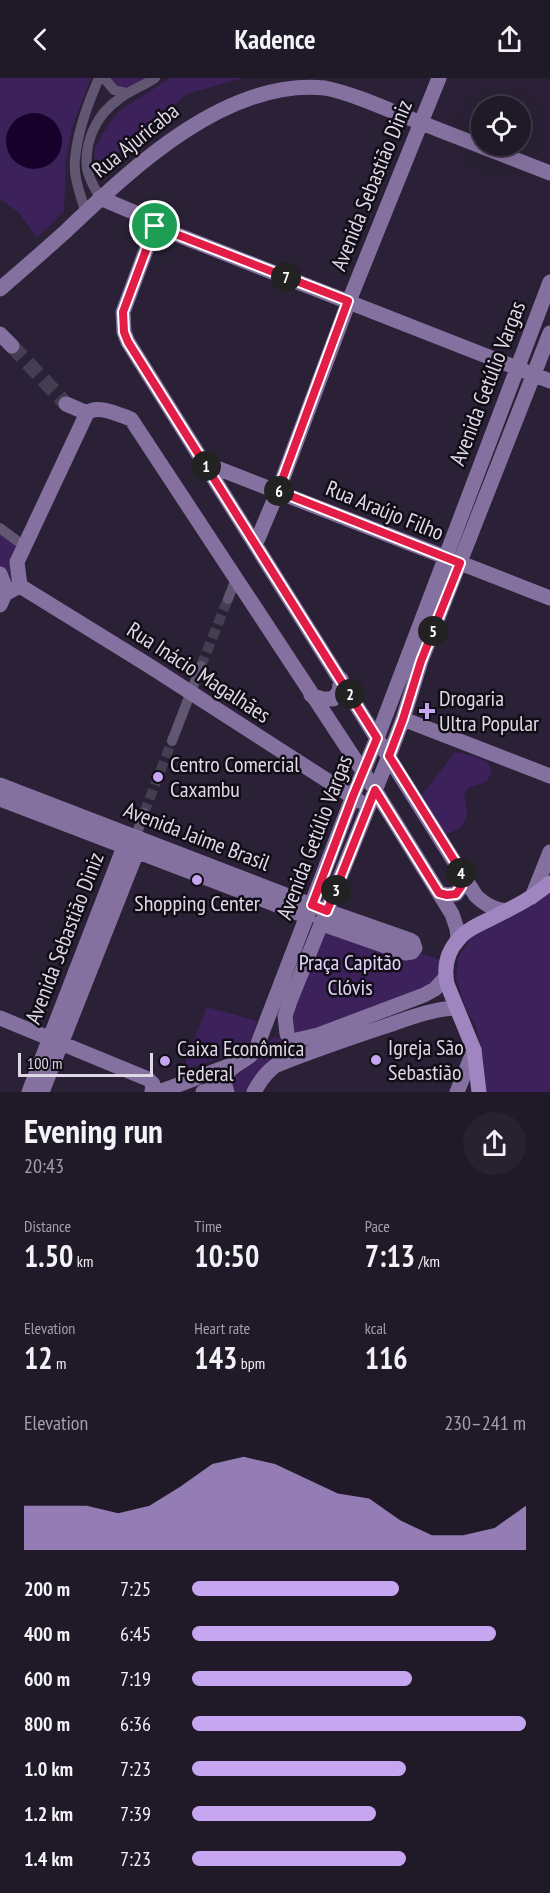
<!DOCTYPE html>
<meta charset="utf-8">
<style>
:root{--surface:#201928;--page:#282230;--text:#f1f3f6;--muted:#a2a0a8;--line:#3d3845;--accent:#c6a6f0}
body{margin:0;font-family:"PT Sans Narrow",sans-serif;background:var(--page);color:var(--text);height:100vh;display:flex;flex-direction:column;font-size:22px;white-space:nowrap}
*{box-sizing:border-box;margin:0}
p{font-size:20px;color:var(--muted)}
.icon{flex:none;width:33px;height:33px;fill:none;stroke:currentColor;stroke-width:2;stroke-linecap:round;stroke-linejoin:round}
.map{position:relative;height:1014px;overflow:hidden}
.sheet{display:flex;flex-direction:column;background:var(--surface);flex:1}
.sheet>*{flex:none}
.buttons{position:absolute;left:471px;top:18px;display:grid;gap:12px}
.buttons a{display:grid;place-items:center;width:60px;height:60px;border-radius:50%;background:var(--surface);box-shadow:0 6px 24px #0002,0 0 0 2px var(--line);font-size:30px}
.scale{position:absolute;left:18px;bottom:15px;width:135px;box-sizing:border-box;padding-left:6px;border:3px solid #dfd9e7;border-top:0;font-size:16px;line-height:21px;white-space:nowrap;color:#dfd9e7;-webkit-text-stroke:4px #110d16;paint-order:stroke}
.pin{position:absolute;display:grid;place-items:center;width:51px;height:51px;color:#fff;margin:-26px;border:3px solid #fff;border-radius:50%;box-shadow:0 2px 6px #0007}
.km{position:absolute;width:30px;height:30px;margin:-15px;border-radius:50%;background:#222;color:#fff;font-size:16px;line-height:30px;text-align:center}
.round{display:grid;place-items:center;flex:none;width:63px;height:63px;border-radius:32px;background:var(--page)}
.overview{display:flex;align-items:center;justify-content:space-between;height:102px;padding:0 24px}
h1{font-size:33px;font-weight:700;line-height:45px}
.metrics{display:grid;grid-template-columns:repeat(3,1fr);gap:9px;height:102px;padding:6px 24px}
.metrics div{display:grid;align-content:center}
.metrics b{font-size:30px;font-weight:700}
.metrics small{font-size:16px;font-weight:400}
.metrics p{font-size:16px}
.chart{height:168px;padding:12px 24px}
.chart p{display:flex;justify-content:space-between}
.chart svg{width:100%;height:108px;margin-top:6px;fill:var(--accent);opacity:.7}
ul{padding:0 24px;list-style:none;font-size:20px}
li{display:grid;grid-template-columns:96px 72px 1fr;align-items:center;height:45px}
li i{height:15px;border-radius:8px;background:var(--accent)}
header{display:flex;justify-content:space-between;align-items:center;height:78px;padding:0 24px;background:var(--surface);font-size:27px;font-weight:700}
.map>svg:first-child{display:block}
.green{fill:#3c215a}
.water{fill:#17012b}
.lines{fill:none;stroke-linecap:round;stroke-linejoin:round}
.street-tunnel{stroke:#453d51;stroke-width:10;stroke-dasharray:10 5;stroke-linecap:butt}
.secondary-tunnel{stroke:#453d51;stroke-width:15;stroke-dasharray:15 8;stroke-linecap:butt}
.street{stroke:#625773;stroke-width:10}
.secondary{stroke:#85719f;stroke-width:15}
.primary{stroke:#9f86c1;stroke-width:15}
.route-casing{stroke:#fff;stroke-width:12}
.route{stroke:#e11d48;stroke-width:8}
.poi-dot{fill:#c6a6f0;stroke:#110d16;stroke-width:2}
.labels{text-anchor:middle;stroke-width:5;stroke-linejoin:round;paint-order:stroke}
.street-label{font-size:22px;fill:#dfd9e7;stroke:#110d16}
.poi-label{font-size:22px;fill:#dfd9e7;stroke:#110d16;text-anchor:start}
.park-label{font-size:22px;fill:#e2d3f9;stroke:#110d16}
</style>
<header><svg class="icon" aria-label="back" viewBox="0 0 24 24"><path d="M15 5l-7 7 7 7"/></svg>Kadence<svg class="icon" aria-label="share" viewBox="0 0 24 24"><path d="M12 15V3M7 8l5-5 5 5M5 13v7h14v-7"/></svg></header>
<div class="map">
<svg width="550" height="1014" viewBox="0 0 550 1014">
<rect width="100%" height="100%" fill="#2a2136"/>
<!-- green -->
<path class="green" d="M0,0H91L72,50L66,82L64,133L37,160L19,135L0,121Z
M107,0H150L126,13L117,11Z
M170,0H243L187,16L96,93L94,73L104,53L118,34Z
M0,447L30,470L22,487L25,514L0,497Z
M455,674C467,676 502,682 488,701C483,707 476,706 471,709C468,710 466,713 464,715C469,736 469,751 445,756L420,719Z
M550,813V1014H485L483,982L477,952L465,928L456,900L458,880L473,857Z
M325,842L449,885L434,914L292,963L286,945Z
M207,929L257,943L249,966L237,974L182,993Z
M274,959L282,960L286,964L285,976L247,1014H233L230,998C238,990 248,989 256,983C264,977 264,966 274,959Z"/>
<!-- water -->
<path class="water" d="M6 63a28 28 0 1 1 56 0a28 28 0 1 1-56 0Z"/>
<g class="lines">
<!-- street-tunnel -->
<path class="street-tunnel" d="M201,588L228,521
M144,735L172,663"/>
<!-- secondary-tunnel -->
<path class="secondary-tunnel" d="M12,268L66,326"/>
<!-- street -->
<path class="street" d="M104,0L114,12L127,15
M100,120C95,110 88,100 87,90C84,63 97,36 119,21C130,12 144,8 155,0
M85,133C81,117 73,99 75,82C77,54 88,25 99,0
M0,450L24,468
M228,521L236,501
M172,663L201,588
M136,758L144,735"/>
<!-- secondary -->
<path class="secondary" d="M100,120L138,136L155,148L550,303
M155,148L123,234L124,254L128,264L476,818C486,827 493,831 506,833
M0,211C22,192 44,173 65,154C130,92 225,0 325,10C358,17 388,32 419,44C462,61 506,78 550,95
M0,256L12,268
M66,326L87,335
M87,335C98,326 119,337 131,341L375,712L452,836L457,851L458,861
M204,385L550,520
M256,465L278,413L349,223L439,0
M0,496L4,506L5,516
M20,508L148,587L359,723
M20,508L17,484L87,335
M0,527L5,516L20,508
M311,617L323,621H333L339,614L341,601
M403,641L550,698
M0,707L327,833L410,862L413,864L415,870L412,874L405,875L322,846
M0,721L308,839
M439,815L447,817L456,816L461,809L463,798
M532,819L550,774
M0,940L148,1001L153,1006L152,1014
M287,956L285,938L290,923L389,678L403,641L421,583L550,255
M292,963L318,957L424,917L435,911L445,900
M277,987C312,973 347,961 383,949C407,941 431,931 456,930
M29,1014L127,761
M42,1014L140,766
M159,1014L234,986
M203,1014L224,1008
M227,1014C218,992 237,988 251,977C256,973 258,966 260,960L353,718L377,660L550,204
M254,1014C262,999 270,990 284,982
M457,1014L474,972"/>
<!-- primary -->
<path class="primary" d="M479,1014L474,972L447,906C444,890 447,874 458,862C467,850 485,844 498,837C516,828 534,819 550,805"/>
</g>
<g class="lines">
<defs>
<path id="route" d="M155,148L348,223L278,413L460,485L421,583L403,641L389,678L464,798L461,809L456,816L447,817L439,815L375,712L327,833L312,827L353,718L377,660L128,264L124,254L123,234Z"/>
</defs>
<!-- route casing -->
<use href="#route" class="route-casing"/>
<!-- route -->
<use href="#route" class="route"/>
</g>
<!-- markers -->
<g class="poi-dot">
<path d="M424 624h6v6h6v6h-6v6h-6v-6h-6v-6h6z"/>
<circle cx="158" cy="699" r="6"/>
<circle cx="197" cy="802" r="6"/>
<circle cx="376" cy="982" r="6"/>
<circle cx="165" cy="983" r="6"/>
</g>
<g class="labels">
<!-- street labels -->
<g class="street-label">
<text transform="translate(135 62) rotate(-39)" y="8">Rua Ajuricaba</text>
<text transform="translate(371 107) rotate(-68)" y="8">Avenida Sebastião Diniz</text>
<text transform="translate(487 305) rotate(-69)" y="8">Avenida Getúlio Vargas</text>
<text transform="translate(385 432) rotate(22)" y="8">Rua Araújo Filho</text>
<text transform="translate(199 594) rotate(33)" y="8">Rua Inácio Magalhães</text>
<text transform="translate(197 758) rotate(21)" y="8">Avenida Jaime Brasil</text>
<text transform="translate(314 759) rotate(-69)" y="8">Avenida Getúlio Vargas</text>
<text transform="translate(64 860) rotate(-69)" y="8">Avenida Sebastião Diniz</text>
</g>
<!-- poi labels -->
<g class="poi-label">
<text x="439" y="628">Drogaria<tspan x="439" dy="25">Ultra Popular</tspan></text>
<text x="170" y="694">Centro Comercial<tspan x="170" dy="25">Caxambu</tspan></text>
<text x="197" y="833" text-anchor="middle">Shopping Center</text>
<text x="388" y="977">Igreja São<tspan x="388" dy="25">Sebastião</tspan></text>
<text x="177" y="978">Caixa Econômica<tspan x="177" dy="25">Federal</tspan></text>
</g>
<!-- park labels -->
<g class="park-label">
<text x="350" y="892">Praça Capitão<tspan x="350" dy="25">Clóvis</tspan></text>
</g>
</g>
</svg>
<div class="buttons">
<a><svg class="icon" aria-label="locate" viewBox="0 0 24 24"><circle cx="12" cy="12" r="6"/><path d="M12 2v4M12 18v4M2 12h4M18 12h4"/></svg></a>
</div>
<div class="scale">100 m</div>
<div class="pin" style="left:155px;top:148px;background:#1e9e55"><svg class="icon" aria-label="arrive" viewBox="0 0 24 24"><path d="M6 21V4h12l-3 4 3 4H6"/></svg></div>
<b class="km" style="left:206px;top:388px">1</b>
<b class="km" style="left:350px;top:616px">2</b>
<b class="km" style="left:336px;top:812px">3</b>
<b class="km" style="left:461px;top:795px">4</b>
<b class="km" style="left:433px;top:553px">5</b>
<b class="km" style="left:279px;top:413px">6</b>
<b class="km" style="left:286px;top:199px">7</b>
</div>
<section class="sheet">
<div class="overview"><div><h1>Evening run</h1><p>20:43</p></div><a class="round"><svg class="icon" aria-label="share" viewBox="0 0 24 24"><path d="M12 15V3M7 8l5-5 5 5M5 13v7h14v-7"/></svg></a></div>
<div class="metrics">
<div><p>Distance</p><b>1.50<small> km</small></b></div>
<div><p>Time</p><b>10:50</b></div>
<div><p>Pace</p><b>7:13<small> /km</small></b></div>
</div>
<div class="metrics">
<div><p>Elevation</p><b>12<small> m</small></b></div>
<div><p>Heart rate</p><b>143<small> bpm</small></b></div>
<div><p>kcal</p><b>116</b></div>
</div>
<div class="chart"><p><span>Elevation</span>230–241 m</p>
<svg viewBox="0 0 160 44" preserveAspectRatio="none"><path d="M0 44V26L10 26L20 26L30 29L40 26L50 18L60 9L70 6L80 9L90 15L100 21L110 23L120 32L130 38L140 38L150 35L160 26V44z"/></svg>
</div>
<ul>
<li><b>200 m</b>7:25<i style="width:62%"></i></li>
<li><b>400 m</b>6:45<i style="width:91%"></i></li>
<li><b>600 m</b>7:19<i style="width:66%"></i></li>
<li><b>800 m</b>6:36<i style="width:100%"></i></li>
<li><b>1.0 km</b>7:23<i style="width:64%"></i></li>
<li><b>1.2 km</b>7:39<i style="width:55%"></i></li>
<li><b>1.4 km</b>7:23<i style="width:64%"></i></li>
</ul>
</section>
